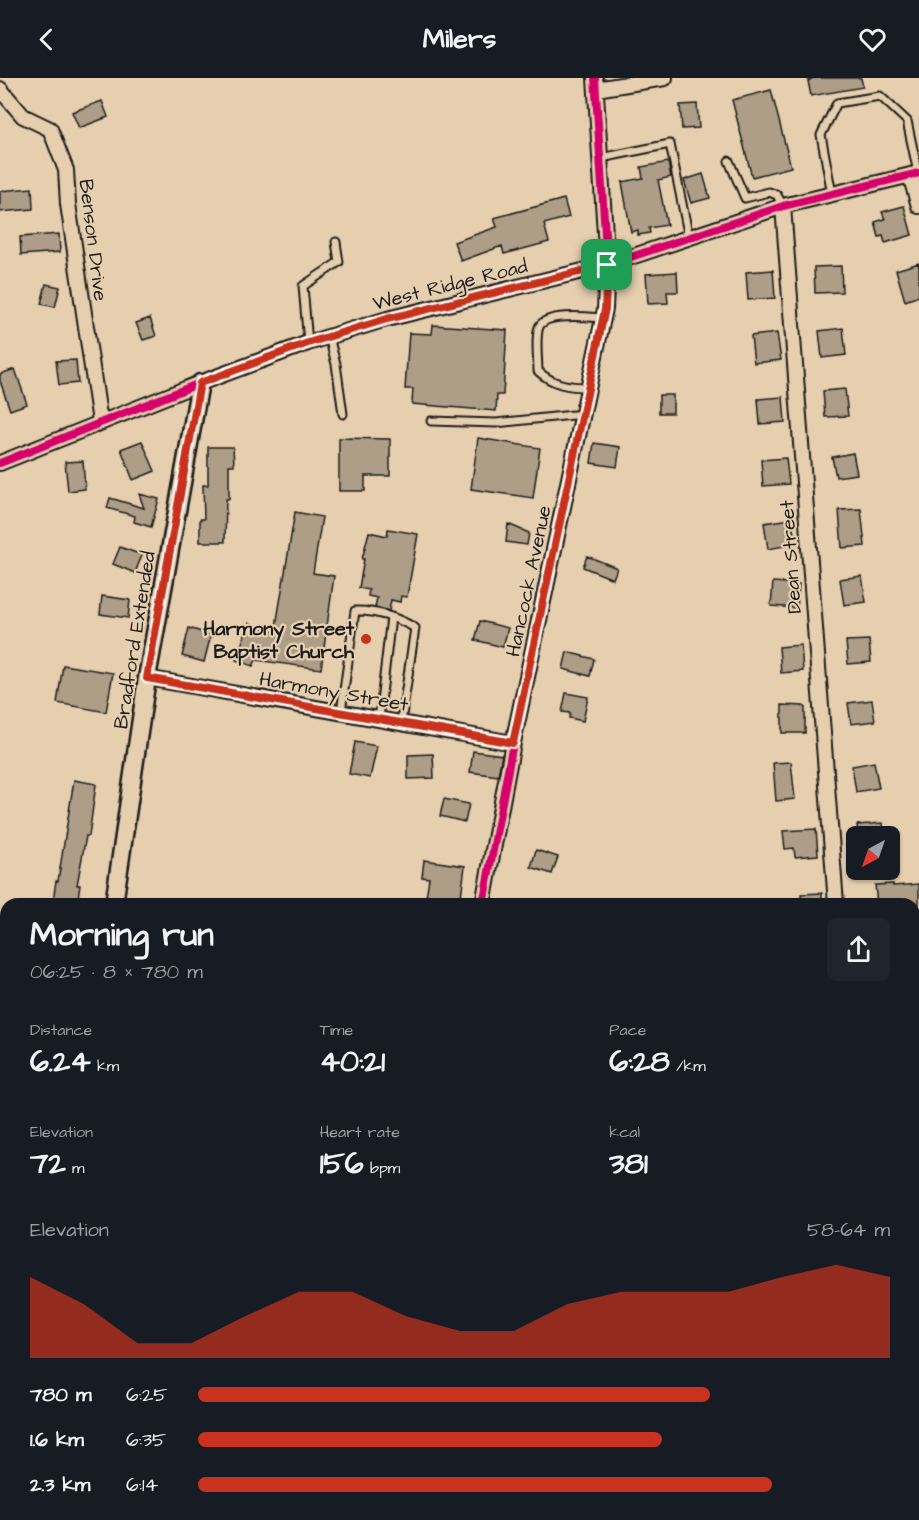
<!DOCTYPE html>
<meta charset="utf-8">
<style>
:root{--surface:#171b24;--page:#20242c;--text:#f1f3f6;--muted:#9ea1a6;--accent:#c8321e}
body{margin:0;font-family:"Architects Daughter",sans-serif;background:var(--page);color:var(--text);height:100vh;display:flex;flex-direction:column;font-size:22px;white-space:nowrap}
*{box-sizing:border-box;margin:0}
p{font-size:20px;color:var(--muted)}
.icon{flex:none;width:33px;height:33px;fill:none;stroke:currentColor;stroke-width:2;stroke-linecap:round;stroke-linejoin:round}
.map{position:relative;flex:1;overflow:hidden}
.side{position:absolute;left:0px;top:820px;width:920px;height:622px;display:flex;flex-direction:column;background:var(--surface);border-radius:18px 18px 0 0;box-shadow:0 2px 4px #0004}
.side>*{flex:none}
.needle{width:39px;rotate:220deg}
.tools{position:absolute;left:846px;top:748px;display:grid;gap:12px}
.tools a{display:grid;place-items:center;width:54px;height:54px;border-radius:9px;background:var(--surface);box-shadow:0 2px 4px #0004;font-size:30px}
.pin{position:absolute;display:grid;place-items:center;width:51px;height:51px;color:#fff;margin:-26px;border-radius:12px;box-shadow:0 3px 9px #0006}
.round{display:grid;place-items:center;flex:none;width:63px;height:63px;border-radius:9px;background:var(--page)}
.head{display:flex;align-items:center;justify-content:space-between;height:102px;padding:0 30px}
h1{font-size:33px;font-weight:700;line-height:45px}
.stats{display:grid;grid-template-columns:repeat(3,1fr);gap:9px;height:102px;padding:6px 30px}
.stats div{display:grid;align-content:center}
.stats b{font-size:30px;font-weight:700}
.stats small{font-size:16px;font-weight:400}
.stats p{font-size:16px}
.chart{height:168px;padding:12px 30px}
.chart p{display:flex;justify-content:space-between}
.chart svg{width:100%;height:108px;margin-top:6px;fill:var(--accent);opacity:.7}
ul{padding:0 30px;list-style:none;font-size:20px}
li{display:grid;grid-template-columns:96px 72px 1fr;align-items:center;height:45px}
li i{height:15px;border-radius:8px;background:var(--accent)}
header{display:flex;justify-content:space-between;align-items:center;height:78px;padding:0 30px;background:var(--surface);font-size:27px;font-weight:700}
.map>svg:first-child{display:block}
.building{fill:#ae9d87;stroke:#1c1c1c;stroke-width:1.5}
.lines{fill:none;stroke-linecap:round;stroke-linejoin:round}
.service-casing{stroke:#1c1c1c;stroke-width:11}
.minor-casing{stroke:#1c1c1c;stroke-width:18}
.tertiary-casing{stroke:#1c1c1c;stroke-width:21}
.service{stroke:#e6cfaf;stroke-width:7}
.minor{stroke:#e6cfaf;stroke-width:14}
.tertiary{stroke:#e6cfaf;stroke-width:16}
.cycleway-casing{stroke:#e6cfaf;stroke-width:11}
.cycleway{stroke:#d6006c;stroke-width:8}
.route-casing{stroke:#fff;stroke-width:12}
.route{stroke:#c8321e;stroke-width:8}
.poi-dot{fill:#c8321e;stroke:#e6cfaf;stroke-width:2}
.labels{text-anchor:middle;stroke-width:4.5;stroke-linejoin:round;paint-order:stroke}
.street-label{font-size:20px;fill:#1c1c1c;stroke:#e6cfaf}
.poi-label{font-size:20px;font-weight:bold;fill:#1c1c1c;stroke:#e6cfaf;text-anchor:end}
</style>
<header><svg class="icon" aria-label="back" viewBox="0 0 24 24"><path d="M15 5l-7 7 7 7"/></svg>Milers<svg class="icon" aria-label="heart" viewBox="0 0 24 24"><path d="M12 20l-8-8c-3-5 5-10 8-4 3-6 11-1 8 4z"/></svg></header>
<div class="map">
<svg width="919" height="1442" viewBox="0 0 919 1442">
<rect width="100%" height="100%" fill="#e6cfaf"/>
<filter id="ink" filterUnits="userSpaceOnUse"><feTurbulence type="fractalNoise" baseFrequency=".0167" numOctaves="2"/><feDisplacementMap in="SourceGraphic" scale="12" xChannelSelector="R" yChannelSelector="G"/><feConvolveMatrix kernelMatrix="1 2 1 2 8 2 1 2 1" color-interpolation-filters="sRGB"/></filter>
<g filter="url(#ink)">
<!-- building -->
<path class="building" d="M813,0H861L863,9L811,18L808,3Z
M771,12L791,89L752,99L732,22Z
M102,23L108,39L79,50L72,34Z
M697,26L699,50L682,51L680,27Z
M668,84L671,99L658,102L667,147L649,150L650,155L638,157V152L631,154L622,104L643,100L641,89Z
M703,96L710,120L691,125L684,102Z
M32,110L33,131L0,134V113Z
M564,121L569,139L544,146L549,164L504,176L502,168L461,183L454,164L497,149L494,140Z
M904,128L912,157L885,165L883,158L879,159L875,144L885,141L882,134Z
M59,156L60,174L21,177L20,159Z
M919,185V218L905,223L896,192Z
M841,188L842,214L815,215L814,189Z
M773,192L775,220L748,222L746,194Z
M677,194L678,214H667L668,225L648,226L646,196Z
M46,206L60,209L55,229L41,226Z
M150,240L156,258L143,262L136,245Z
M433,247L507,252L503,317H497L496,333L412,326L413,311H405L409,255L432,256Z
M843,250L846,277L822,280L819,253Z
M777,255L781,282L754,285L751,258Z
M76,282L78,305L59,307L56,283Z
M15,291L27,326L10,332L0,303V296Z
M845,311L848,338L825,339L823,313Z
M659,317H673V335H659Z
M783,319L785,344L760,346L758,321Z
M339,360L390,361V398H365V413H339Z
M478,360L540,370L533,420L471,411Z
M142,363L155,393L133,402L121,371Z
M594,365L620,369L617,389L591,385Z
M208,369H233L234,387H229V421H226L225,464H200V441H204L203,407H208Z
M853,375L857,396L836,399L832,379Z
M786,380L789,406L763,408L761,382Z
M83,383L85,411L68,413L65,384Z
M139,416L159,421L151,449L134,444L135,438L107,430L110,420L144,430Z
M861,431L865,468L842,470L839,432Z
M295,434L322,439L313,495L334,498L321,591L256,582L253,588L236,582L249,545L275,554Z
M791,441L796,466L768,471L764,445Z
M508,446L529,455L527,467L506,464Z
M388,451L418,456L407,519L401,518L400,524L391,522L389,533L375,529L377,520L368,518L369,512L359,510L364,481H362L369,454L387,458Z
M120,469L142,477L135,495L113,486Z
M587,478L617,490L613,501L583,489Z
M862,498L866,524L844,527L840,501Z
M773,504L799,506L797,530L771,528Z
M102,518L130,522L128,540L100,536Z
M480,543L508,550L503,569L475,562Z
M189,550L211,557L204,584L182,578Z
M869,562L871,584L848,586L846,563Z
M801,567L803,593L781,595L779,569Z
M567,574L594,581L590,598L563,591Z
M63,587L113,595L106,634L57,625Z
M566,615L588,619L583,643L569,640L570,635L562,634Z
M872,622L875,643L851,646L848,625Z
M782,627L805,628V655H782Z
M355,664L377,668L370,700L349,696Z
M473,673L502,677L498,698L470,694Z
M433,676L434,700L408,701V677Z
M791,684L795,721L776,723L773,685Z
M874,684L879,710L856,714L852,688Z
M74,702L96,706L89,758H86L77,807H80L77,826L53,823L56,803H58Z
M444,721L469,726L465,744L440,738Z
M883,745L884,759H858L857,747Z
M816,751L818,777L795,779L794,770L785,771L783,753Z
M536,772L558,779L552,796L531,789Z
M424,782L465,788L460,826H425L429,800L422,799Z
M893,806V808L919,806V826H877L875,807Z
M822,815V826H801V816Z"/>
<g class="lines">
<defs>
<path id="service" d="M601,80L670,66L689,160
M729,83L745,120L769,114L777,117L783,128
M832,116L821,57L837,25L880,18L907,43L918,95
M329,259L336,286L343,336
M308,265L303,208L339,184L336,164
M589,309C569,309 553,307 538,293C538,282 535,259 539,249C545,234 590,239 603,240
M431,343L496,345L583,336
M341,634L355,533C375,532 398,540 415,550L401,645
M379,641L391,539
M0,1059L6,1060"/>
<path id="minor" d="M0,11L23,38L50,51L66,92L68,126L100,344
M596,11L665,0
M910,97L919,128
M783,128L836,826
M0,385L200,305L308,265L387,241L607,187L783,128L919,95
M147,600L513,665
M483,826L513,665L605,231L607,187L595,0
M914,1294L919,1287
M374,1442L375,1437"/>
<path id="tertiary" d="M114,826L147,600L200,305
M18,1442L19,1437"/>
</defs>
<!-- service casing -->
<use href="#service" class="service-casing"/>
<!-- minor casing -->
<use href="#minor" class="minor-casing"/>
<!-- tertiary casing -->
<use href="#tertiary" class="tertiary-casing"/>
<!-- service -->
<use href="#service" class="service"/>
<!-- minor -->
<use href="#minor" class="minor"/>
<!-- tertiary -->
<use href="#tertiary" class="tertiary"/>
<defs>
<path id="cycleway" d="M0,385L200,305L308,265L387,241L607,187L783,128L919,95
M483,826L513,665L605,231L607,187L595,0"/>
</defs>
<!-- cycleway casing -->
<use href="#cycleway" class="cycleway-casing"/>
<!-- cycleway -->
<use href="#cycleway" class="cycleway"/>
</g>
</g>
<g class="lines" filter="url(#ink)">
<defs>
<path id="route" d="M607,187L605,231L513,665L147,600L200,305L308,265L387,241Z"/>
</defs>
<!-- route casing -->
<use href="#route" class="route-casing"/>
<!-- route -->
<use href="#route" class="route"/>
</g>
<!-- markers -->
<circle class="poi-dot" cx="366" cy="561" r="6"/>
<g class="labels">
<!-- street labels -->
<g class="street-label">
<text transform="translate(94 162) rotate(83)" y="7">Benson Drive</text>
<text transform="translate(450 206) rotate(-14)" y="7">West Ridge Road</text>
<text transform="translate(790 479) rotate(-94)" y="7">Dean Street</text>
<text transform="translate(528 503) rotate(-78)" y="7">Hancock Avenue</text>
<text transform="translate(134 562) rotate(-81)" y="7">Bradford Extended</text>
<text transform="translate(334 613) rotate(10)" y="7">Harmony Street</text>
</g>
<!-- poi labels -->
<g class="poi-label">
<text x="354" y="557">Harmony Street<tspan x="354" dy="23">Baptist Church</tspan></text>
</g>
</g>
</svg>
<div class="tools">
<a><svg class="needle" viewBox="-14 -14 28 28"><path d="M0-13l5 13h-10z" fill="#e53935"/><path d="M0 13l5-13h-10z" fill="#9ea1a6"/></svg></a>
</div>
<div class="pin" style="left:607px;top:187px;background:#1e9e55"><svg class="icon" aria-label="arrive" viewBox="0 0 24 24"><path d="M6 21V4h12l-3 4 3 4H6"/></svg></div>
<section class="side">
<div class="head"><div><h1>Morning run</h1><p>06:25 · 8 × 780 m</p></div><a class="round"><svg class="icon" aria-label="share" viewBox="0 0 24 24"><path d="M12 15V3M7 8l5-5 5 5M5 13v7h14v-7"/></svg></a></div>
<div class="stats">
<div><p>Distance</p><b>6.24<small> km</small></b></div>
<div><p>Time</p><b>40:21</b></div>
<div><p>Pace</p><b>6:28<small> /km</small></b></div>
</div>
<div class="stats">
<div><p>Elevation</p><b>72<small> m</small></b></div>
<div><p>Heart rate</p><b>156<small> bpm</small></b></div>
<div><p>kcal</p><b>381</b></div>
</div>
<div class="chart"><p><span>Elevation</span>58–64 m</p>
<svg viewBox="0 0 160 44" preserveAspectRatio="none"><path d="M0 44V11L10 22L20 38L30 38L40 27L50 17L60 17L70 27L80 33L90 33L100 22L110 17L120 17L130 17L140 11L150 6L160 11V44z"/></svg>
</div>
<ul>
<li><b>780 m</b>6:25<i style="width:74%"></i></li>
<li><b>1.6 km</b>6:35<i style="width:67%"></i></li>
<li><b>2.3 km</b>6:14<i style="width:83%"></i></li>
</ul>
</section>
</div>
